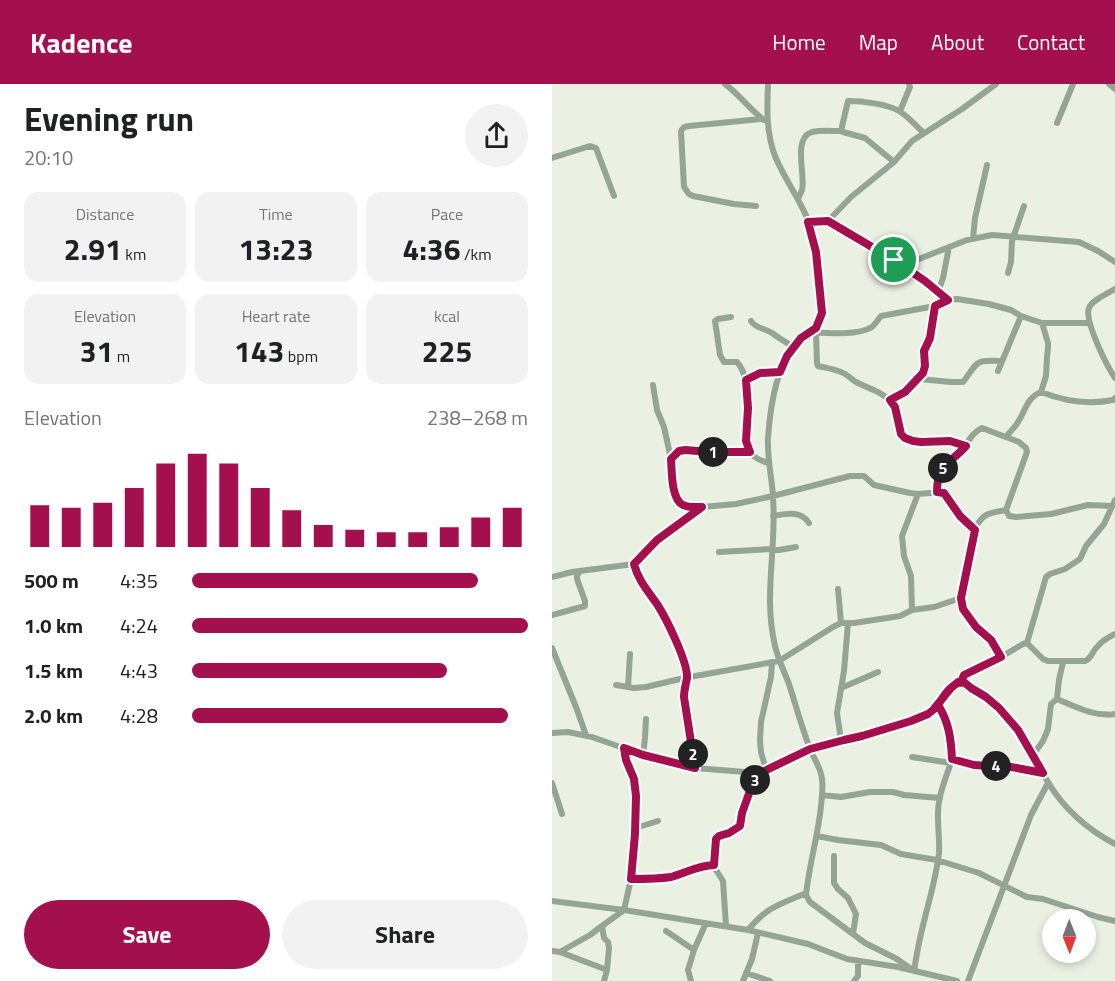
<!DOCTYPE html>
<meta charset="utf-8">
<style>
:root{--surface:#fff;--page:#f2f2f2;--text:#202124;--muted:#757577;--accent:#a4104d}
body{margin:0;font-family:"Titillium Web",sans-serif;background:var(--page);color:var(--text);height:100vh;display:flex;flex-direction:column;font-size:22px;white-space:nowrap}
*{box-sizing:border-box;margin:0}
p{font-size:20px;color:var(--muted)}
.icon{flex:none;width:33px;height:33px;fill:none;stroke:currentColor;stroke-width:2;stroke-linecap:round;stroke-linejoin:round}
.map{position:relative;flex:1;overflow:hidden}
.panel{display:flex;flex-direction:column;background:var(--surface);width:552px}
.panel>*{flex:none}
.needle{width:39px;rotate:179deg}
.controls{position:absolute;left:490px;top:825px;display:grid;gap:12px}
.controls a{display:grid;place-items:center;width:54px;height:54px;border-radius:50%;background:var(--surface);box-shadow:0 3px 9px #0003;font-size:30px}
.pin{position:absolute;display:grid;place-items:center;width:51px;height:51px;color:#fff;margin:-26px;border:3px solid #fff;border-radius:50%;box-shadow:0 2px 6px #0007}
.km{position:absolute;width:30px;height:30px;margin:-15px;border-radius:50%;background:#222;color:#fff;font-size:16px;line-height:30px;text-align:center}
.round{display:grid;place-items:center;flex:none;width:63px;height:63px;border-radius:32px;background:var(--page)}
.overview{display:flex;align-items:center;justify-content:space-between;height:102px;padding:0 24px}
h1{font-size:33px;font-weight:700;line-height:45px}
.figures{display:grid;grid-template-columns:repeat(3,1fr);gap:9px;height:102px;padding:6px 24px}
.figures div{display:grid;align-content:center;border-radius:15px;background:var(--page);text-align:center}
.figures b{font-size:30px;font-weight:700}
.figures small{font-size:16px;font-weight:400}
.figures p{font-size:16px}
.chart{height:168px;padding:12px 24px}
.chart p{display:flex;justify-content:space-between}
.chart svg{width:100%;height:108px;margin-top:6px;stroke:var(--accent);stroke-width:6}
.cta{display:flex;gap:12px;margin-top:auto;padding:12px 24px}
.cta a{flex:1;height:69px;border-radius:36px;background:var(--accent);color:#fff;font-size:24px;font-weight:700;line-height:69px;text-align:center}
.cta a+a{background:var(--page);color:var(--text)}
ul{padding:0 24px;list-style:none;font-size:20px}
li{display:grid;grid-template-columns:96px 72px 1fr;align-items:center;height:45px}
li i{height:15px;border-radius:8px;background:var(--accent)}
header{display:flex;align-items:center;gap:36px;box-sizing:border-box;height:84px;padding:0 30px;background:var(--accent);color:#fff}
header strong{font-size:28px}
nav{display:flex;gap:33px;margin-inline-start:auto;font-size:21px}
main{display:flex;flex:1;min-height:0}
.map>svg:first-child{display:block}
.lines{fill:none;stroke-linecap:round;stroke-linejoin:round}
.minor{stroke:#94a495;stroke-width:6}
.route-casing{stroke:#fff;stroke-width:12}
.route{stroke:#a4104d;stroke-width:8}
</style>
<header>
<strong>Kadence</strong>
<nav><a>Home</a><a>Map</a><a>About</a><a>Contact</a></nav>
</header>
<main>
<section class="panel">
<div class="overview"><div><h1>Evening run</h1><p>20:10</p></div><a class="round"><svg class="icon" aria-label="share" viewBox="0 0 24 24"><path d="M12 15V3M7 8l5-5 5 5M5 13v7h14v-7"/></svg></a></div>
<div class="figures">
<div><p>Distance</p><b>2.91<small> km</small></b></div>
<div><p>Time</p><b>13:23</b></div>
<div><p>Pace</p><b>4:36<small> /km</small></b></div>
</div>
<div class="figures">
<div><p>Elevation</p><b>31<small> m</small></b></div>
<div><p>Heart rate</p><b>143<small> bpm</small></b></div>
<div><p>kcal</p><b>225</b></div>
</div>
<div class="chart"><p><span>Elevation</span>238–268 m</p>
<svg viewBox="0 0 160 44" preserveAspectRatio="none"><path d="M5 44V27M15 44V28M25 44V26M35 44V20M45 44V10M55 44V6M65 44V10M75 44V20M85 44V29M95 44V35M105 44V37M115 44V38M125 44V38M135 44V36M145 44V32M155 44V28"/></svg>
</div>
<ul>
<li><b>500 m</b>4:35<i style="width:85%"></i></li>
<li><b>1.0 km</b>4:24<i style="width:100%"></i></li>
<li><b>1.5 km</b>4:43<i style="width:76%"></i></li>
<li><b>2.0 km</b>4:28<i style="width:94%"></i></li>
</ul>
<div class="cta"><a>Save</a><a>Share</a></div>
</section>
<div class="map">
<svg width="563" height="897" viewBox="0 0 563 897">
<rect width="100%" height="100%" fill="#ebf1e2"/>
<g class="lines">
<!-- minor -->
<path class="minor" d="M173,0C188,11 198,26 212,36
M216,0C215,25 214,48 223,72C232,94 247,114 256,136C265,159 268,197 270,221C272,244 253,248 241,264C223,286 218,326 216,354C215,375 220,393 221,413C225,464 211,511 223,562C226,575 232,587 237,600C244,622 250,644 258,665C261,673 267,681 269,690C272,700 270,712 269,722C266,752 257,781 254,811L258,818L313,859L345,875L362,887C364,875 366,862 369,850C375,823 384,796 387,769C388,752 384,734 387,718C389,704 395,691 399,678C405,661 395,635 386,621
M557,0L563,5
M348,27L358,3L357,0
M505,39L521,0
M0,74L38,62L44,64L62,112
M342,78L313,54L291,48L289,47L296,17C310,17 335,20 347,27C357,33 364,42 372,49
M246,115C246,114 250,107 250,106C254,92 240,54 260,48C268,46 280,47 289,47
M204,122L182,120L141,112L137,110L132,103L129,47L132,43L137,42L209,35
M276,137L299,113L342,78L360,57L410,25L444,0
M256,138L276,137L327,166L358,186L396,216
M421,155L423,134L435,81
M342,175H367L415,156L440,151L527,158L546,167L563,178
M456,189L459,178L460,157L472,122
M563,205C555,210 540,216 537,224C532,237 555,282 563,294
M386,208L391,194L397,163
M179,233L166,235L163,237L168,271L172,278H185C195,289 196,308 196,323C197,338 189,357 199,370C204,375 210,377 216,379
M199,237C204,245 213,244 220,249C227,254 234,259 241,262
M257,248C273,249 306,252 320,243C323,240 326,236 329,232L383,222L396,216L405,215L437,220L459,226L469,232L490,239H537
M264,248L265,279L266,282C274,284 282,285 289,288C295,290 299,295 304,298C317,305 334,309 343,322C349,332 344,349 356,355C368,361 384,356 397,357C402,357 409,360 414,362
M446,287L469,232
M367,295L399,298H411C427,277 422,276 450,277
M194,296L208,289L228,288
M101,301L105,326L112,343L119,375L123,409L125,416L130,420L138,423H150L184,420L221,412L298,392H312L322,401L358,409L366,410L390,408L408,432L422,446
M489,308C512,317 536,321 561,316L563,314
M338,317L353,308L371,289L373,282L372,267L378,254L383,222
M454,353C457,349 461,345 464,341C473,329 474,314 489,308L494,292L495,273L496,264V259L490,239
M119,375L127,367L133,366L159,368H198
M385,408C385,398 387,389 393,381C396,377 401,376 405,373C414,364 418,349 430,344L467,358L474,364L475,368L454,426
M454,426L457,432L464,433L499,430L536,421L560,422
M221,432C234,430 249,426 257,439
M167,468L219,465L227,466L244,463
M82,480L85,491L90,498L117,539L133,583L135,594L132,602V613L143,684
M0,493L20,488L82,480L105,456L150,423
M286,505L289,539
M360,526L359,492L352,472L350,452L366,410
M0,531L33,522V517L25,495V492L28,487
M475,559L494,493L498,490L513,485L528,475L534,462L552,440L563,416
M0,564L24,623L34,651
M449,573L439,556L424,543L411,525L409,514L422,446C431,429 436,429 454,426
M409,598L412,591L449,573L471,560L475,559L491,575L496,577H533C540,574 540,567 546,562C550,557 557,553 563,550
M64,601L82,604L94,603L132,594L227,577L281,543L289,539H302L348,532L360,526L382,523L409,514
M76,603L78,570
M289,604L326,588
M505,615C524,623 542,633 563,630
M0,649L16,648L40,653L91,671L143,684L206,689L258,665L278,659L310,653L359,637L376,630L382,626L399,604L403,600L411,598C432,612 451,625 466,646C477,663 485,681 496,698C511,724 536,746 563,760
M289,656L285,629L292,587L296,539
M91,671L93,654L94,635
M481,671L491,657L496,645L499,620L505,615L507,596L511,578
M360,673L399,679
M401,675L422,681L438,683L454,682L491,689
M214,686L209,668L208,656L209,638L219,593L220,579
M0,699L10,730
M270,711L289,713L318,708H341L352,711L388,714
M83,743L90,742L106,737
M265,752L286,756L329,761L349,770L385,776L427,789L475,813L491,815L546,833L563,837
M282,772V799L286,805L296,814L304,830L301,850
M79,795C92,795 106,795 119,793C133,789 147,781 162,781
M0,817L72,826L196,846L256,860L295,875L346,883L405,897
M174,842L171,797L164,786L162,781L164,755L167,752L177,749L188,742C191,723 198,706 206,689
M196,846C216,822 227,821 254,809
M114,847L142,866L154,839
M0,867L8,868L55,886
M8,868L38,851L50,842
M194,889L218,897
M52,897L55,886L57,864L56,858L52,854L50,842L72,826L79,795L83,750L84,712L82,695L74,676L72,664
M139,897L136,886L142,866
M191,897L200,875L206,849
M302,897L306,892V877
M416,897L479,731L496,699"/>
</g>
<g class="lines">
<defs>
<path id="route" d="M342,176L276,137L256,138L264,168L270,229L264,244L249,254L235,272L228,288L208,289L194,296L196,324L194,357L198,368H159L133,366L127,367L119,375C120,388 119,415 131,421C137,424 144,423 150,423L105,456L82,480C86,496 96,507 105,520C114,534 136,578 135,594C134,600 132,606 132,613L143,684L91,671L72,664L74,676L82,695L84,712L83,750L79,795C92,795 106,795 119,793C134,789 147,781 162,781L164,755L167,752L177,749L188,742L190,729L199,704L206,690L258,665L292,656L310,652L359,637L376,630L381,626L399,604L406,598L413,599L419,604L434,613L447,624L466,646L491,689L454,682H438L422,681L400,675C399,655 397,638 386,621C392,612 398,601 409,598L412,591L449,573L439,556L424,543L411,525L409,514L423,446L408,432L392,409L385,408C385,380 398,380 414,362L398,357L369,358L361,357L353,354L349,350L343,323L338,316L353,308L371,289L373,282L372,267L378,254L383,222L396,216L373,197L342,176"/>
</defs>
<!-- route casing -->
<use href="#route" class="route-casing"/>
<!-- route -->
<use href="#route" class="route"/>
</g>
</svg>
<div class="controls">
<a><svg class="needle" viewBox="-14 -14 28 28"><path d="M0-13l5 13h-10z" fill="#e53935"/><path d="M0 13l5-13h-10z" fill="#757577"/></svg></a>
</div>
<div class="pin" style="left:342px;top:176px;background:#1e9e55"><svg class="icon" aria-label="arrive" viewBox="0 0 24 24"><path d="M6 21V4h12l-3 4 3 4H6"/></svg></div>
<b class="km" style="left:161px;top:368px">1</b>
<b class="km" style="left:141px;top:670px">2</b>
<b class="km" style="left:203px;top:696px">3</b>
<b class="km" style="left:444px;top:682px">4</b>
<b class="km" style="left:391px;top:384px">5</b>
</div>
</main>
